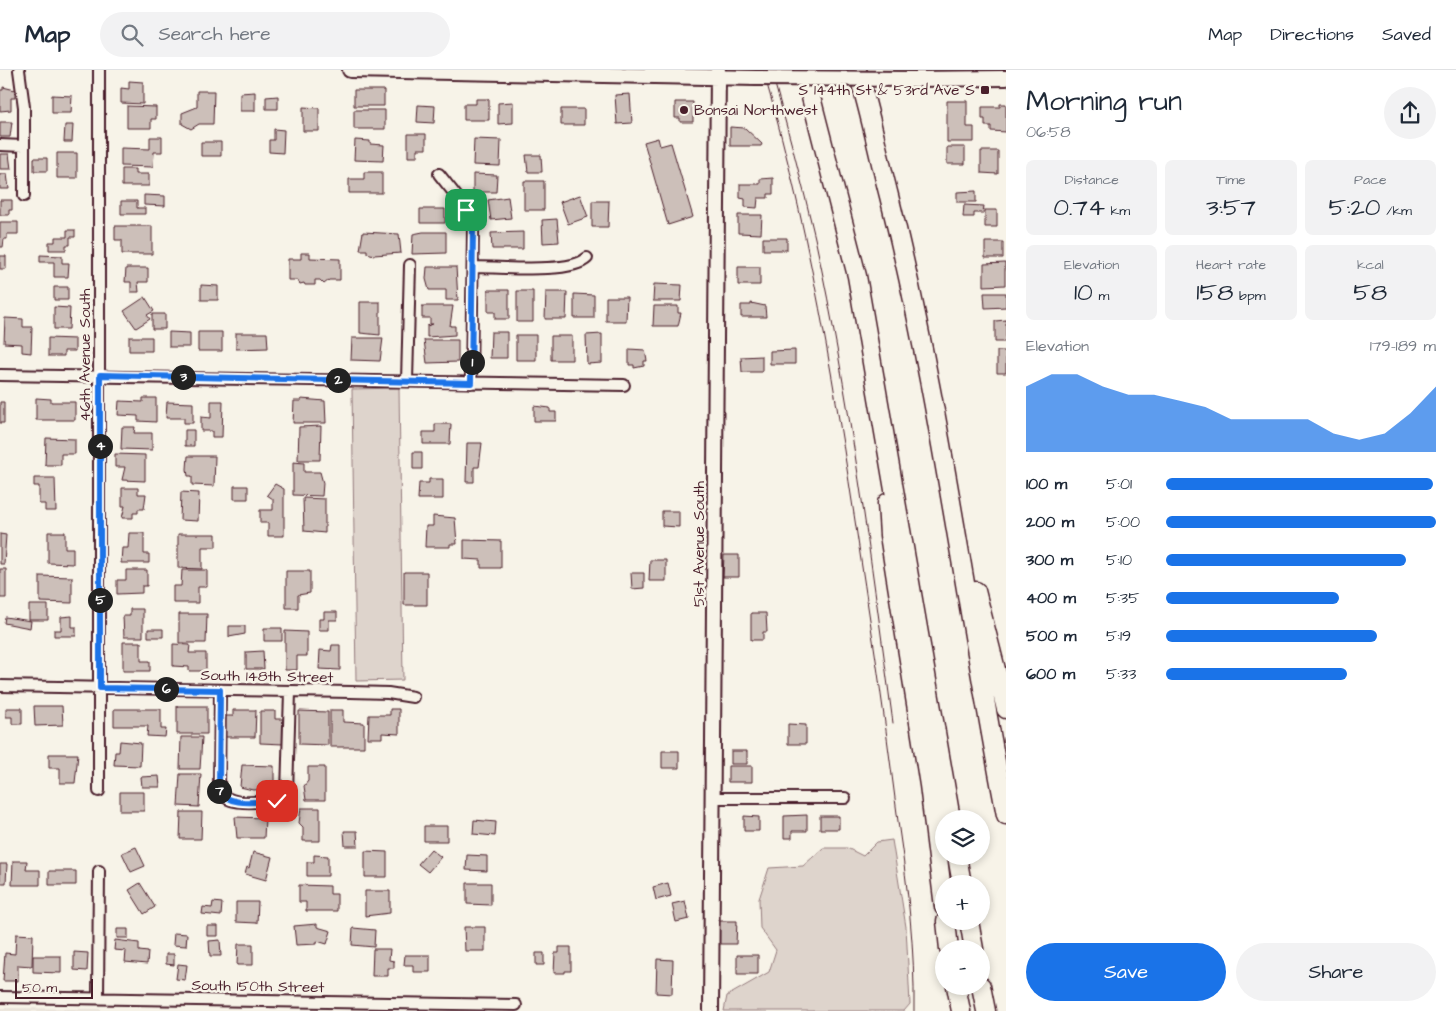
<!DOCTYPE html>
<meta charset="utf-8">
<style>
:root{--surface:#fff;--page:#f2f2f3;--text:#1f2937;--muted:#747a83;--line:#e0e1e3;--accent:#1a73e8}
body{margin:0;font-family:"Architects Daughter",sans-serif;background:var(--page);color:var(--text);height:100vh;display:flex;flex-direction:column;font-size:19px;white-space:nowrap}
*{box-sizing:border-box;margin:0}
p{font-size:16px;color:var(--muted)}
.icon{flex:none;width:28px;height:28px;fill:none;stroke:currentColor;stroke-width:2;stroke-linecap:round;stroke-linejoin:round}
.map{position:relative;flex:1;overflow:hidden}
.panel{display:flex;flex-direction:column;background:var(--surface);width:450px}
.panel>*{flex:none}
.fabs{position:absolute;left:935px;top:740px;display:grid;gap:10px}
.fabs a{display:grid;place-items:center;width:55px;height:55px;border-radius:50%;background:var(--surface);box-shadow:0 2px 8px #0003;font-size:25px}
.scale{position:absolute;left:15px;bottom:12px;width:78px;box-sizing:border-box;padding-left:5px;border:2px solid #4a1f2b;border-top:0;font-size:14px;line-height:18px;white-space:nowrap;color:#4a1f2b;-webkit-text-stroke:4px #f7f3e8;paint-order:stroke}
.pin{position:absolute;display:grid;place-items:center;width:42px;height:42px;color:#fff;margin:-21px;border-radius:10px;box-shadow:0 2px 8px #0006}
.km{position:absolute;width:25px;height:25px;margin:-12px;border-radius:50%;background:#222;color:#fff;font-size:14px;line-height:25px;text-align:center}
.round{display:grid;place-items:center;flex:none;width:52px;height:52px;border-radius:26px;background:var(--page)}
.summary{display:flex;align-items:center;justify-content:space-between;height:85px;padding:0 20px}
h1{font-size:28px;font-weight:600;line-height:38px}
.metrics{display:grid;grid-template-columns:repeat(3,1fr);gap:8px;height:85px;padding:5px 20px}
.metrics div{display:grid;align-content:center;border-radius:8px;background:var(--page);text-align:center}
.metrics b{font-size:25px;font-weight:600}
.metrics small{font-size:14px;font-weight:400}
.metrics p{font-size:14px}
.chart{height:140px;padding:10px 20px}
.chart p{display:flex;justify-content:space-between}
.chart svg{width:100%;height:90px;margin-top:5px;fill:var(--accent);opacity:.7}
.primary-button{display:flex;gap:10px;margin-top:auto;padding:10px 20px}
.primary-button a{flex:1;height:58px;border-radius:30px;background:var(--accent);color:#fff;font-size:20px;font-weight:600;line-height:58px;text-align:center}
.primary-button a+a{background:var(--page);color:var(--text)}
ul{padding:0 20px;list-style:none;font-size:16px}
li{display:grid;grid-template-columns:80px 60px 1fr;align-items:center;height:38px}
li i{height:12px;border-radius:6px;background:var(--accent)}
header{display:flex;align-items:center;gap:30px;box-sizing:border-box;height:70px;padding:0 25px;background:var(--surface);border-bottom:1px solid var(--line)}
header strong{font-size:24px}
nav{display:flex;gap:28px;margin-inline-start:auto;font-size:18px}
.search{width:350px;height:45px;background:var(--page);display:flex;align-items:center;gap:12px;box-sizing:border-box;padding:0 18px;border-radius:28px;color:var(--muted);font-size:19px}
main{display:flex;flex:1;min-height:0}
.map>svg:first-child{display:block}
.built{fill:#eae3da}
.green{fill:#ded4cc;stroke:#947a7c}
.building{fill:#ccbfb9;stroke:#4a1f2b}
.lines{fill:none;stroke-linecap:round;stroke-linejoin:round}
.street-casing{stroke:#4a1f2b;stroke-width:14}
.secondary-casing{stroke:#4a1f2b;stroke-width:18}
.highway-casing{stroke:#4a1f2b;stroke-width:21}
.street{stroke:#f7f3e8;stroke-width:10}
.secondary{stroke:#f7f3e8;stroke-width:14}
.highway{stroke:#f7f3e8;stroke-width:18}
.tram{stroke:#4a1f2b;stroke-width:1}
.secondary-bridge-casing{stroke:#4a1f2b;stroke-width:18;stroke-linecap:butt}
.secondary-bridge{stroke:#f7f3e8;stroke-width:14}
.route-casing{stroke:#fff;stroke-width:10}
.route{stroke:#1a73e8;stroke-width:6}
.poi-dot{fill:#4a1f2b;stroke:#f7f3e8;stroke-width:2}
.labels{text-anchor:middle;stroke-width:5;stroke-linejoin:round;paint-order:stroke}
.poi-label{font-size:15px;fill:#4a1f2b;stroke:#f7f3e8;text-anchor:end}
.street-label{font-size:15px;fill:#4a1f2b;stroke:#f7f3e8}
</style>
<header>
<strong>Map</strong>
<div class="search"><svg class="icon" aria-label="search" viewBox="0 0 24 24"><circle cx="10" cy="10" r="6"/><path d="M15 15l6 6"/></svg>Search here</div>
<nav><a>Map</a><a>Directions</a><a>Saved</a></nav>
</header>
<main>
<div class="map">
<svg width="1006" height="941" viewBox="0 0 1006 941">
<rect width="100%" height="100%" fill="#f7f3e8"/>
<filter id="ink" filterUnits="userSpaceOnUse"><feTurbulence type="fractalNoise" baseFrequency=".02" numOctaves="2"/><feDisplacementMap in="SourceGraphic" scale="10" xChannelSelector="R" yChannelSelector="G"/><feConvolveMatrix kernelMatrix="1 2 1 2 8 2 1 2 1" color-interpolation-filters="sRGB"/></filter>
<g filter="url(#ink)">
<!-- built -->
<path class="built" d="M0,938L101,939V941H0Z"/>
<!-- green -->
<path class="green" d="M399,318L403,610L356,611L352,319Z
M892,770L906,857L910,934L904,941H724L727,926L769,902L776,880L760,858L759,829L769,798L803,796L823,778H847L863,786L877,772Z"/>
<!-- building -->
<path class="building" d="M129,11L143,12V34L121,33V18L129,19Z
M3,17L15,20V28H11V40L0,41V20H3Z
M354,20H384V36H354Z
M197,21H214L213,54H199L191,59L182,54V43L197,37Z
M255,22V41H240V23Z
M630,24L632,53L617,54L615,25Z
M52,25L72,26L71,43H52Z
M278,26V39H266V27Z
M476,29H489V50H464V34H476Z
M947,31H967V57H974V72H947Z
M513,32V53L498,54V33Z
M675,32H693V52H680V48H675Z
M1000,34H1006V62L991,61V56H985V49H982V37H1000Z
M418,35L435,36L434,53L417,52Z
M127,36L156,37V49H151V58H127Z
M303,37L319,38V61H303Z
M561,39H584V55H561Z
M354,40H385V59H354Z
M0,52H12L10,67H0Z
M65,55H73L72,72H64Z
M730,57L745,58L762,74L761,76H730Z
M274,59L284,60L283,83L269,82V70H274Z
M408,64H426V79H417V87H408Z
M150,67H162V82H154L153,97L121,96V78L150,79Z
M658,68L660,76L671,73L693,147L668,155L644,72Z
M474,69L501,70L500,96L473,95Z
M355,70L370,71V74L384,75L383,91L354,90Z
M201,72H221V86H201Z
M947,77H965V94H947Z
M981,81H998V104L981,103Z
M57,83H77V108H57Z
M0,84H9L11,99H0Z
M526,85H541L542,102H528Z
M34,88H47V101H34Z
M122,99H135V104H149V116H122Z
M364,102H382V123H349V109H364Z
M0,104H7L9,119H0Z
M473,104L497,105L496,122H473Z
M773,108V124H768V128H758L757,138L745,137V129L740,128V114H760V109Z
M524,111H544V140H524Z
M976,121V132H957V122Z
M144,125L165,126V136L144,135Z
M580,125L588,147L568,154L560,132Z
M508,127L511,148L491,150L488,130Z
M0,130H12V140H9V145H0Z
M121,131H137V138H145V144H121Z
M592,131H609L608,157H592Z
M964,135L984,136L983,143H974V147H963Z
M420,139H445V153H420Z
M985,140H997V157H985Z
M738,145H762L761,164L738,163Z
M557,149L559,172L543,173L542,150Z
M0,152H18V164H7V169H4L3,177H0Z
M115,156H152V184H122V170H115Z
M67,160H75V167H70V175H66V180H49V172H55V167H67Z
M363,162L399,164L401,183L374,185L367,183V180H360Z
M423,162H446V183L412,184L413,164Z
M523,162V179H492L491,163Z
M763,168H787V180H763Z
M985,172H1003V188H985Z
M301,183H310V188L340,189V210H329L324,214L320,210H315V215H305L304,213L300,214L297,210H288V189H301Z
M40,185L62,186V193H69L68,207H54V192H40Z
M0,186H6V199H0Z
M1005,193V215L984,216V194Z
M427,197H456L458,230H446V220H429L426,209Z
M738,197H760V215H738Z
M126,198H148V212H138L139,222H131V212H125Z
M654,214L682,215L681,231H653Z
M201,215L218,216V230H201Z
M54,217H68V230H54Z
M488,220H509V249H495V242H488Z
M517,221H533V252H517Z
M546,222H567L566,249H545Z
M984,223H1006V237L985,238Z
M574,224L594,225V248H574Z
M145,227L154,241L147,245L150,249L136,258L124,241Z
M606,227H627L626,251H606Z
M360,232H380V265L360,263Z
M751,233L765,236L766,247H741V235H751Z
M422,236H453L450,256H455V265L427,267V256L433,254H430V248H422Z
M654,236H678V243H681L678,256H653Z
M54,237L70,238L69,259H54Z
M152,244H165V259H152Z
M5,248L23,249V257H32L31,283L22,282V274L4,273Z
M1006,250V272H995V251Z
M169,262L190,263V277H169Z
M198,262H222V281H198Z
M491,262H507V288H490Z
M236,263H267L268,278L236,279Z
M602,264V293L587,294L586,265Z
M516,265H536V290H516Z
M551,266H572V290H551Z
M129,267H152V281H129Z
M48,268L75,269V281H64V286H48Z
M352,268H383L380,291L351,290Z
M424,270H458V292L427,293Z
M629,279L645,280L647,291H644V296L634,298V295H629Z
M795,280V294H770V281Z
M997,281H1006V303H997Z
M762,286V302H742L741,287Z
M36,328L51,329V332H75V350H36Z
M143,328H156V352L138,351V346L118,345L119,331L143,332Z
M301,329L325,331L326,353H293L294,331H301Z
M211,331H223L222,367H212V361H201V347L211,348Z
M0,332H4V353H0Z
M167,332L193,333V353H184V348H166Z
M534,336L550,338V342H556V351H534Z
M435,354H451L450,374H423V362H435Z
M321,356L320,390H298L299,357Z
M122,357H135L134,363H152V380L121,379Z
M185,360H194V376H185Z
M46,368L75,369V384H61V395H45Z
M467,373H482L479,397H474V412H466Z
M413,382H422V399H413Z
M115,384L145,385V411L122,410L125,397H115Z
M188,386H215L214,416L192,415V406H188L187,399Z
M293,392L304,393V402H320L323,413L322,426L293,425Z
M34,408H55L56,441H45V434H39V416H34Z
M429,409H443V429H418L419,413H429Z
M275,414L284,419V466H268V453H260V440H273V429L267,425Z
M234,416H248V429H234Z
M122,418H138V424H146L144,439H138V443H133V448H122L125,436H122Z
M181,422L199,423L198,451L180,450Z
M303,428L325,429V463L304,461Z
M662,441H679V457L662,456Z
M433,446L455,448L457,474H450V477H425L426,456H433Z
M48,462H65V478H73V494L48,493Z
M129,463H144V484H149V493H121L122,478H128Z
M0,464L6,465L4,494H0Z
M178,464H216V477H202V499L178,498Z
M464,470L501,471V498H481V490L464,489Z
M724,485H739V507H723Z
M650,490H666V511H649Z
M0,499H6V528H0Z
M126,500H147V516H142V523L117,524V510H126Z
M182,500H207V517H198V533H173V516H181Z
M286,501H310V523L298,525V538H286Z
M404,502H427V535H404Z
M631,503H644V518L632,519Z
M40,506L72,507V533L40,532Z
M29,535H48V550H29Z
M130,539H143V567H124L123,546H130Z
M324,542H337V550H329V560H319V549H324Z
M751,543H766L767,562H763V570H751Z
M179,544H207L206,573H179Z
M72,546V557H76V566H54V560H61V547Z
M5,547L31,551L30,558L4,553Z
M229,556H245V564L229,567Z
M264,558H282V571H264Z
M148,559H163V567H148Z
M285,561L307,562V586H297V600H285Z
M123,572H141V591H150V601H123Z
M173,574L190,575L189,583H206V601H189V597L173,596Z
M332,575H340V600L319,599L320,580L331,581Z
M263,581L264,599H246V582Z
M34,636H62L63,655L35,656Z
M177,636H207V664H177Z
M6,638H22V654H12V647H6Z
M114,639H161V659H166L165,667L147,666L148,656H114Z
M390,639H399V664L382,663V668H368L369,645H390Z
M233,640H256L255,667H225V646H233Z
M330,640H343V652L364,653V677H330Z
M260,641H275V649H283V674L260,673Z
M299,641L328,642V675L299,674Z
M788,654L806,655V674H788Z
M181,667H202L200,699H180Z
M120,671L141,673L140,696L114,695L115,682H119Z
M662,681H679V698H662Z
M731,681H747V694H731Z
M49,684H78L75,713H60V698H49Z
M242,695L274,696V712L271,711V719L253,720L240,717Z
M728,696H752V712H728Z
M308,697H325V730H306L304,716L308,711Z
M180,704H201L199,737L178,736Z
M159,706L160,717H142L141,707Z
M120,722H144V741H120Z
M301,738H320V771H303V757L299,753Z
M181,742H202L201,769H180Z
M807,745V761H792V768H784V746Z
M744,746L759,747V761H744Z
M820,746H839V759H820Z
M235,747L265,748L264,768H237Z
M474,750L496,752L495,766L473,764Z
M424,756H447V771H424Z
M344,761H357L358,776H345Z
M136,777L145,796L131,802L122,783Z
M431,779L441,787L428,802L418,794Z
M365,781L387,782V807H365Z
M253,782L272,787L266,810L245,804L247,797L249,798Z
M314,785L328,786V806H307V792H314Z
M467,785L487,786V801L466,800Z
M13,791H27L26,800H40V815H12Z
M0,794H7L6,813H0Z
M49,801H76V815H49Z
M140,813L155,837L144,844L129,820Z
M467,813H491V835L467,834Z
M668,813L671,826L656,830L653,817Z
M299,815L330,816V824H337V841H306V832H299Z
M365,821H390V843L365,846Z
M685,831L689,849L676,852L672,834Z
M213,832L222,833L221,846L202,844L203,837L212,838Z
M236,832H258L257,853L236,852Z
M719,851H737L736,874H719Z
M317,854V857L331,861L327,874L317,871V874L296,875L294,856Z
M207,856H218V866H207Z
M464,857H485V881H465Z
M353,858L375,860L374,877L352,875Z
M117,859H128V868H117Z
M174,863L187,864L186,876L173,875Z
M16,864L33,865L32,896L18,895V911H3L5,883L15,884Z
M115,870L139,873V881L148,882L147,894L125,892L126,881L114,880Z
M220,870L221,886H210L209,871Z
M238,874H253V895H237Z
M559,877H571V901H565V903H554L555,883H559Z
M373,879H390L389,890L394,891V898H388V906H372Z
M74,882L88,883L87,901L74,900Z
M536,883H544V895H536Z
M166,884H174V895L166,894Z
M405,885H430V902H413V895H404Z
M737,885H758V904H737Z
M33,886H61V903L33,902Z
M657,889L673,890L672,924L656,923Z
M178,894L187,895L185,910L176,909Z"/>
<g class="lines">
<defs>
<path id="street" d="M19,0L24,37V126
M0,75L24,76
M439,104C451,120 469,138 473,158L471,313
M474,197C499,197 571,204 587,188
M0,305L624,315
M407,311L410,195
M0,616L351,622L388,623L413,627
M220,620L219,720C228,738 260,731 277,731L283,729L287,723L290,622
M99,721V0
M713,728H845
M0,927L516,935
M98,928L99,801"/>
<path id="secondary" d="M350,0L756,8
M915,9L1006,8
M711,941L718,0"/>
<path id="highway" d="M804,0L857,206L951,749
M857,0C870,41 878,84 889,126C940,330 966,539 1006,745
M887,433L889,465L929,715L944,837
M976,521L1006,639
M957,786L962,814
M946,851L949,879
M969,851L974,879
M956,916L961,941
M981,916L986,941"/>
</defs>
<!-- street casing -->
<use href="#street" class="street-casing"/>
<!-- secondary casing -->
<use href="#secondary" class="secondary-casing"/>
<!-- highway casing -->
<use href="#highway" class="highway-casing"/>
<!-- street -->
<use href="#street" class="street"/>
<!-- secondary -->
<use href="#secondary" class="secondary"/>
<!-- highway -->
<use href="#highway" class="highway"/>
<!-- tram -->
<path class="tram" d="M763,0C816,180 842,365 870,550C881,620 890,690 899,759C908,820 915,880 914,941
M771,0C787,56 802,112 815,168C850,328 871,491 893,653"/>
<defs>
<path id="secondary-bridge" d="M756,8L915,9"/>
</defs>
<!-- secondary-bridge casing -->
<use href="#secondary-bridge" class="secondary-bridge-casing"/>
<!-- secondary-bridge -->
<use href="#secondary-bridge" class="secondary-bridge"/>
</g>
</g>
<g class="lines" filter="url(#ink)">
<defs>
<path id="route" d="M277,731C260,731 228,738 219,720L220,620L100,618V305L471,313L473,158L472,149L466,140"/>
</defs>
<!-- route casing -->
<use href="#route" class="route-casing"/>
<!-- route -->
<use href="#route" class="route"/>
</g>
<!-- markers -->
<g class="poi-dot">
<rect x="980" y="15" width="10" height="10" rx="2.5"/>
<circle cx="684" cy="40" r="5"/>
</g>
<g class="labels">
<!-- poi labels -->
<g class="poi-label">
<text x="975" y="25">S 144th St &amp; 53rd Ave S</text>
<text x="694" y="45" text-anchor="start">Bonsai Northwest</text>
</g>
<!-- street labels -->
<g class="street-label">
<text transform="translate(85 285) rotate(-90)" y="5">46th Avenue South</text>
<text transform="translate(699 474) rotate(-90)" y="5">51st Avenue South</text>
<text transform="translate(267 606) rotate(1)" y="5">South 148th Street</text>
<text transform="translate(258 916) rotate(1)" y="5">South 150th Street</text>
</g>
</g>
</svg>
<div class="fabs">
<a><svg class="icon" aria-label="layers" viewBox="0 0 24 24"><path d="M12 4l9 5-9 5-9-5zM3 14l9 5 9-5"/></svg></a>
<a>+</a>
<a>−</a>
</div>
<div class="scale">50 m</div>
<div class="pin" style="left:466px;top:140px;background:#1e9e55"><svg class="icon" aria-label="arrive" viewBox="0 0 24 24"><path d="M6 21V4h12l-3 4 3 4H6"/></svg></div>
<div class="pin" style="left:277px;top:731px;background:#d93025"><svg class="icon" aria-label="check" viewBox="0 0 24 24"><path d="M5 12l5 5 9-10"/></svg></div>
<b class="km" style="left:472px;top:292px">1</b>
<b class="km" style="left:338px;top:310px">2</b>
<b class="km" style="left:183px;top:307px">3</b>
<b class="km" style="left:100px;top:376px">4</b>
<b class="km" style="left:100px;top:530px">5</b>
<b class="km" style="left:166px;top:619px">6</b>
<b class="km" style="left:219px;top:721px">7</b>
</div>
<section class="panel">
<div class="summary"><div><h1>Morning run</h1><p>06:58</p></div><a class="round"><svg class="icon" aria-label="share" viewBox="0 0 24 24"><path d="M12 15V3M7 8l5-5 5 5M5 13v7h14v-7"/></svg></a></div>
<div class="metrics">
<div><p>Distance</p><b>0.74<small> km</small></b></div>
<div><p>Time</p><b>3:57</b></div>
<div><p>Pace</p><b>5:20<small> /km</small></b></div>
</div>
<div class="metrics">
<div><p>Elevation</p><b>10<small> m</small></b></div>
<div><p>Heart rate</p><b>158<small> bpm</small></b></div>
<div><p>kcal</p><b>58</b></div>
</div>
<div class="chart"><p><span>Elevation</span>179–189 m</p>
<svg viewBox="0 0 160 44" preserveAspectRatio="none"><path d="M0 44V12L10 6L20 6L30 12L40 16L50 16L60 19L70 22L80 28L90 28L100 28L110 28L120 35L130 38L140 35L150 25L160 12V44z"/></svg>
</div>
<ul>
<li><b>100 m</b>5:01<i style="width:99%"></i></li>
<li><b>200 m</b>5:00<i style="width:100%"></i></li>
<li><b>300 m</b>5:10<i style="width:89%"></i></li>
<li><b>400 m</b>5:35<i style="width:64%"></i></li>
<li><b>500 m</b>5:19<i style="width:78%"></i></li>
<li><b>600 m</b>5:33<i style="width:67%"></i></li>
</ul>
<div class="primary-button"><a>Save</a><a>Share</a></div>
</section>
</main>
